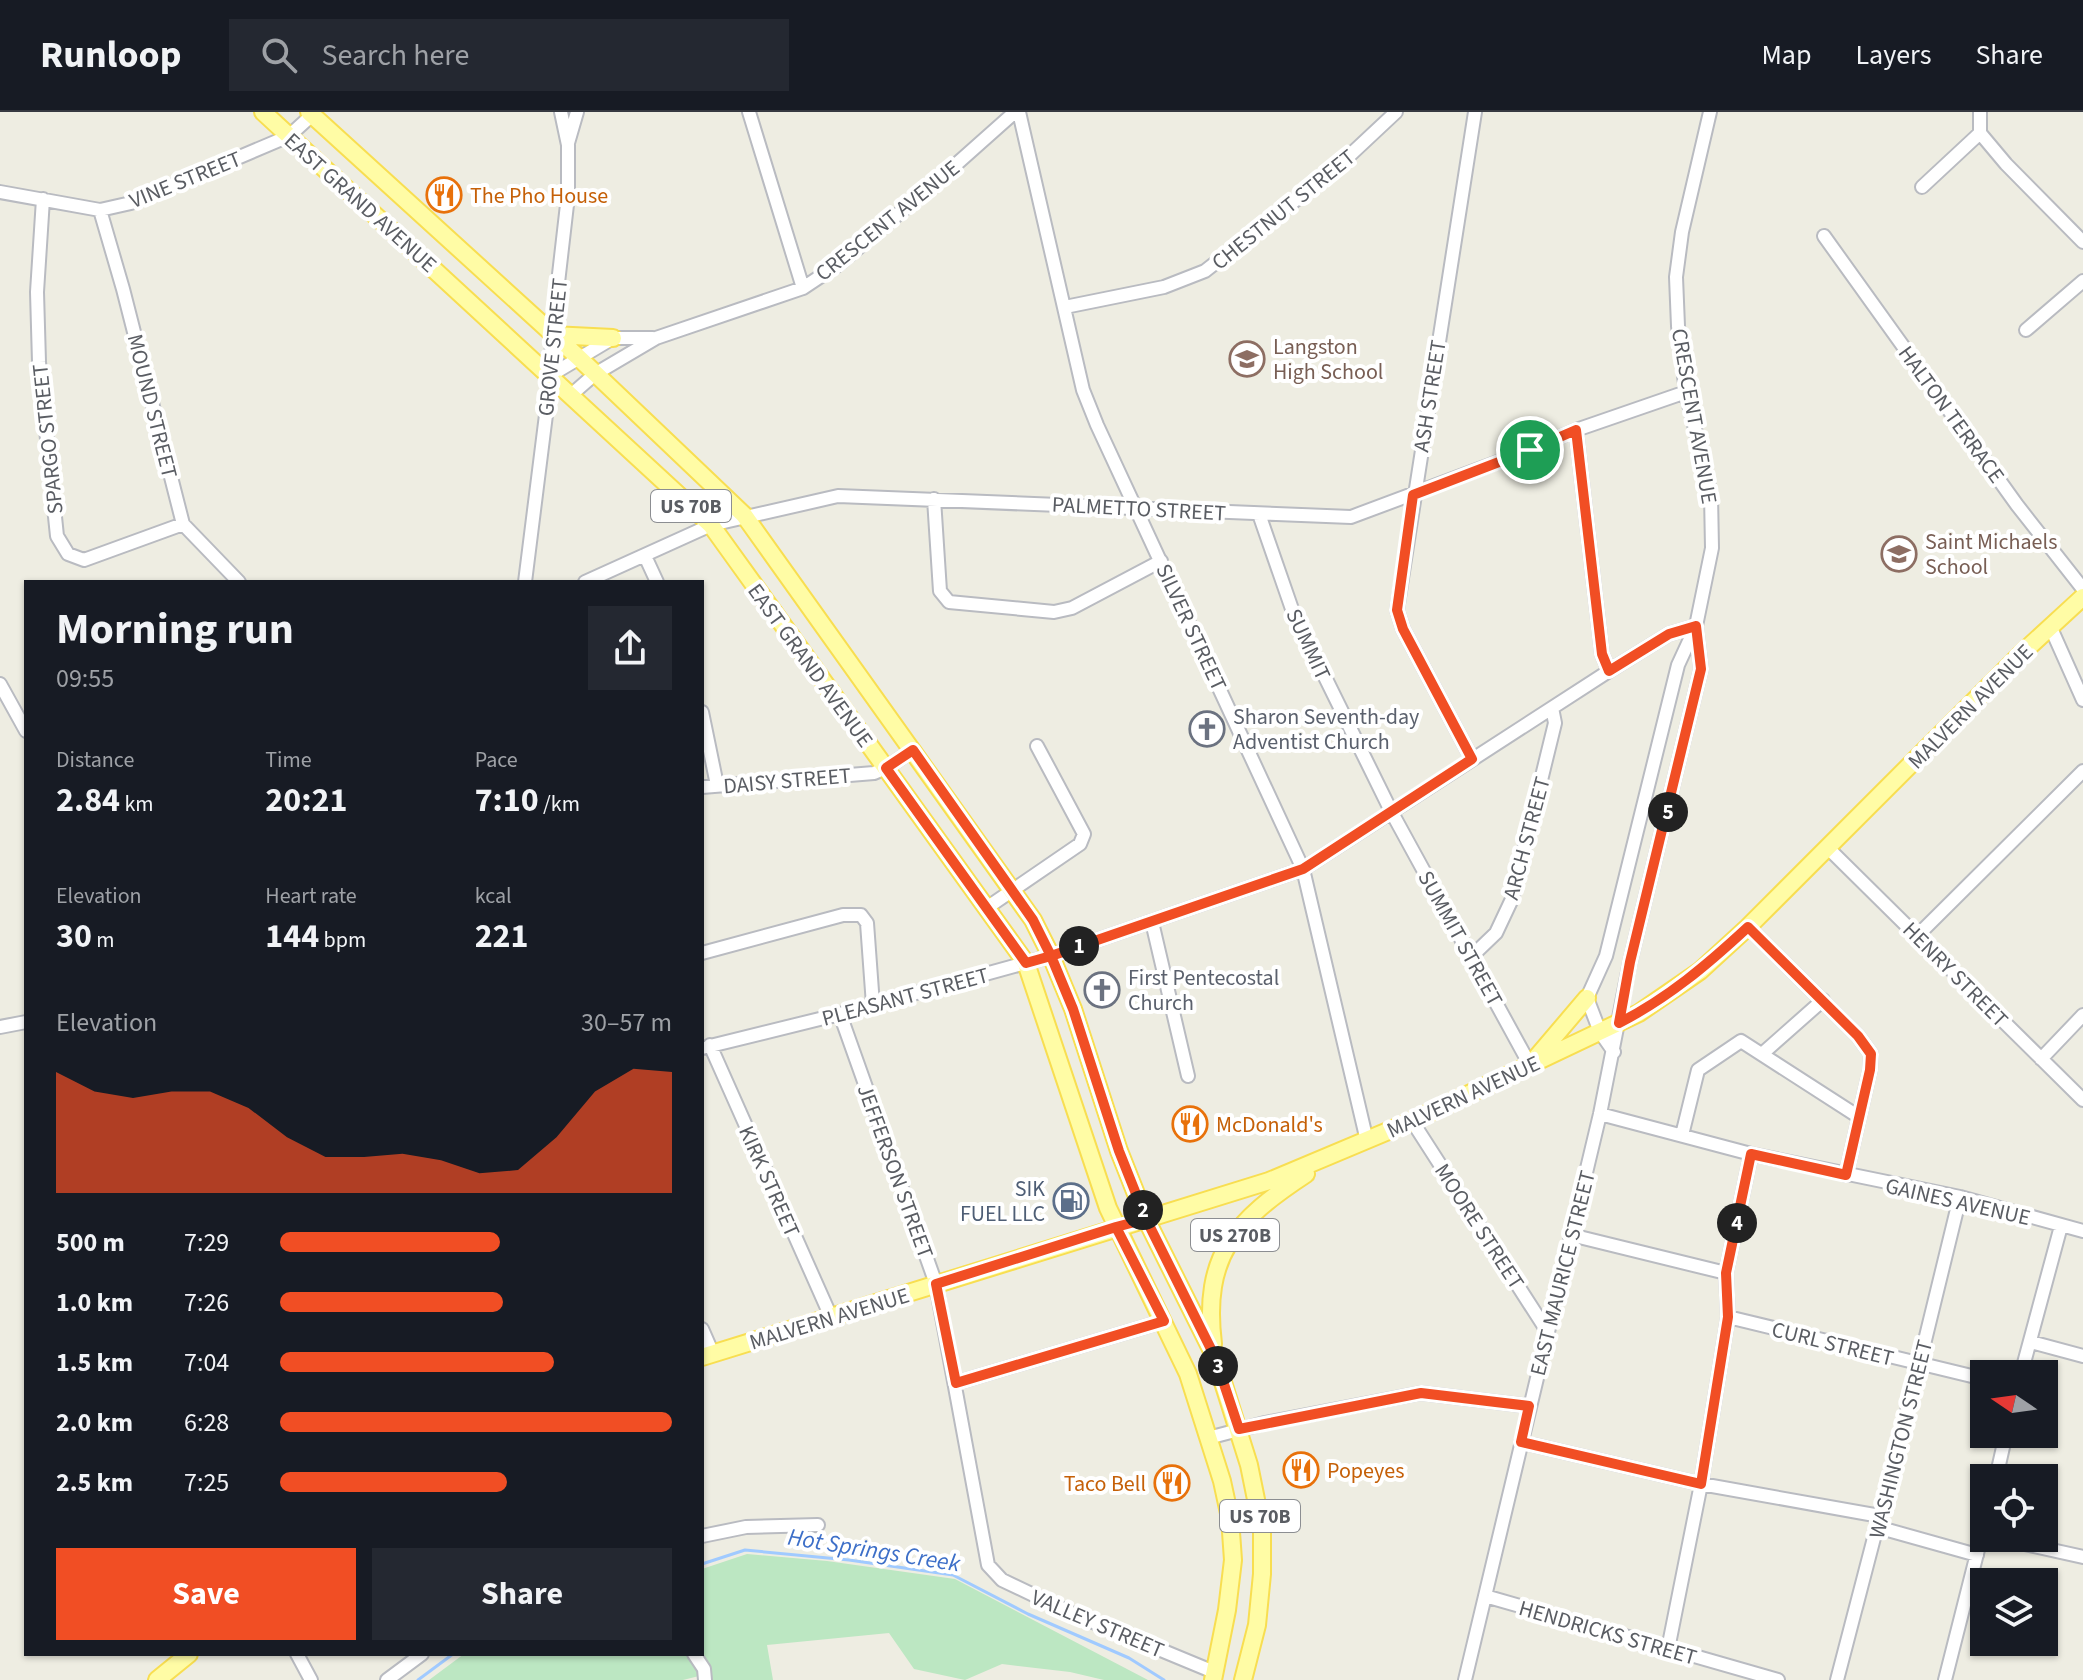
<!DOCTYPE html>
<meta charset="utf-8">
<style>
:root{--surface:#171b24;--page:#242831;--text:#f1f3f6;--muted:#9ea1a6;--line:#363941;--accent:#f14e24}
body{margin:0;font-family:"Source Sans 3",sans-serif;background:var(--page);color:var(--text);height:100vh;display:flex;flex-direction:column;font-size:30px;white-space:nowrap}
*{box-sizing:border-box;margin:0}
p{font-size:26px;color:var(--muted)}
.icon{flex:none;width:44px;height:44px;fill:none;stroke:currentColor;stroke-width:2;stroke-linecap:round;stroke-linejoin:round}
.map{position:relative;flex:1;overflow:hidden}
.drawer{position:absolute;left:24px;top:468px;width:680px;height:1076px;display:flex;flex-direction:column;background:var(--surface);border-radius:0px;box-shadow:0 2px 6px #0004}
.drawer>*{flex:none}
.needle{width:52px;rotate:283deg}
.controls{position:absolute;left:1970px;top:1248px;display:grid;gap:16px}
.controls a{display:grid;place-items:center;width:88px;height:88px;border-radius:0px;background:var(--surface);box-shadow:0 2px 6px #0004;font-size:40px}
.pin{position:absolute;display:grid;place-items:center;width:68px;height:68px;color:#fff;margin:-34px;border:4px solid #fff;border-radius:50%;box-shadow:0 2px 8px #0007}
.km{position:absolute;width:40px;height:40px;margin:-20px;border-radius:50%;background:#222;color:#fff;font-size:22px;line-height:40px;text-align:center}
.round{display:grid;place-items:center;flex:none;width:84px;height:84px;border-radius:0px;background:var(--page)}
.headline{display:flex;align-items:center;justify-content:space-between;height:136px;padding:0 32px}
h1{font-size:44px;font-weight:700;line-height:60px}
.stats{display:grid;grid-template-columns:repeat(3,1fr);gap:12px;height:136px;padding:8px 32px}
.stats div{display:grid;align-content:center}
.stats b{font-size:34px;font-weight:700}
.stats small{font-size:22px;font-weight:400}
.stats p{font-size:22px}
.chart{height:224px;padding:16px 32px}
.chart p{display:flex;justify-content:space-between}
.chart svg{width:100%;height:144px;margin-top:8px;fill:var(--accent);opacity:.7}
.button{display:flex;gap:16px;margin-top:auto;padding:16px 32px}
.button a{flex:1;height:92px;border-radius:0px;background:var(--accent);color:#fff;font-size:32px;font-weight:700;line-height:92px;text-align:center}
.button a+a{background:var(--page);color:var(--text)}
ul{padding:0 32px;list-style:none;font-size:26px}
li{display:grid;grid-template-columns:128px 96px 1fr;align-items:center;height:60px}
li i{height:20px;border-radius:10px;background:var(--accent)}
header{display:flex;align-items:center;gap:48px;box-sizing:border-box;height:112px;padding:0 40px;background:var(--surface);border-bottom:2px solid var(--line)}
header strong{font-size:38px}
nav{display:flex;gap:44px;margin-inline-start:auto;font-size:28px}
.search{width:560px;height:72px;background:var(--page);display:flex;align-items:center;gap:20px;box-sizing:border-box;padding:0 28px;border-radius:0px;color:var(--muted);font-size:30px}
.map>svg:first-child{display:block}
.green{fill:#bce7c2}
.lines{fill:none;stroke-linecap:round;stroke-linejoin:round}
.stream{stroke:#a0caff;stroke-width:3}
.minor-casing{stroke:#b9bbc1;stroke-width:16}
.major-casing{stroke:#f8de51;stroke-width:20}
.minor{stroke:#fff;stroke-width:12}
.major{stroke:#fffca5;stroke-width:16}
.route-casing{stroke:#fff;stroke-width:16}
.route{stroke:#f14e24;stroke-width:10}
.labels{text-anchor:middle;stroke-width:8;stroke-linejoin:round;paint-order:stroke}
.shield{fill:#fff;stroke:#8c8e92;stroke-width:2}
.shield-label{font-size:20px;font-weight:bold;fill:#5a5d63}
.street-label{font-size:22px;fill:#5a5d63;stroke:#fff}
.food-label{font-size:22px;fill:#c56008;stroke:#fff;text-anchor:start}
.education-label{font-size:22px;fill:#785e54;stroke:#fff;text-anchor:start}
.worship-label{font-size:22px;fill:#5b616d;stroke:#fff;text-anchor:start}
.service-label{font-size:22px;fill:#4e5e75;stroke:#fff;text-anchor:end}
.water-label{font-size:24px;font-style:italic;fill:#3d6fc8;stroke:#fff}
</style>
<header>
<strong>Runloop</strong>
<div class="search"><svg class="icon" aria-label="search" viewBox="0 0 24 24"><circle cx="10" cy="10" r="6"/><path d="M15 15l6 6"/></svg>Search here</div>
<nav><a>Map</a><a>Layers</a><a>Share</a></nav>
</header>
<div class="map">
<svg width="2083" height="1568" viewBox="0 0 2083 1568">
<rect width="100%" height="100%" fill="#eeede2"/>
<!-- green -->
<path class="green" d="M747,1442L827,1449L955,1467L1148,1568H1104L1070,1560L1002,1552L965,1568L914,1557L889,1521L767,1533L773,1568H711L700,1542L702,1457Z
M464,1542H687L699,1564L683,1568H429Z"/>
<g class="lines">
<!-- stream -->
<path class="stream" d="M702,1452L745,1438L849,1448L953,1463L1028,1502L1129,1546L1164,1568
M418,1568L453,1542"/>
<defs>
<path id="minor" d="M749,0L803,176
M1019,0L1083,278L1097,313L1303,757L1367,1029
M1980,21L2006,52L2083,130
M568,31L577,0
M1922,75L1980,21V0
M0,80L100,98L131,91L289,24L312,3
M43,87L37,180L39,250L57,424L68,442L84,448L183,412
M100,98L123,177L183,412L239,470
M1824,124L2017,393L2083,477
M1065,195L1164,175L1205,159L1333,59L1396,0
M2026,218L2083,169
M551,263L613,226H653
M571,283L595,262L656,226L803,176L839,152L934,72L1015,0
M1576,318L1602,542L1609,559
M934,387L940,479L949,490L1054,500L1072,496L1161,449
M1259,402L1293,500L1391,699L1530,953
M645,444L657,470
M525,470L551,263L552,223L568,84V33L561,0
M585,470L711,413L838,384L1351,405L1530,338L1576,318L1686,280
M2050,514L2083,588
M0,572L26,619
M702,600L717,673
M1472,647L1403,517L1397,498L1475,0
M702,675L874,661L886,656L913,638
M1828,736L2083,988
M988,795L1080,732L1084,722L1037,634
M1152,810L1188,964
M1748,815L1858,924L1871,942L1870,958L1846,1063
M1917,824L2083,659
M702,841L843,803H861L867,811L873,893
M1472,844L1496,821L1512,787L1555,611L1552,596
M840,902L936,1172L988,1453L1002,1468L1069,1500L1214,1560
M0,915L26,910
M710,933L831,1205
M702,936L840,902L1051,844L1303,757L1609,559L1669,522L1696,514
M1614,940L1600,920L1587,886L1606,844L1678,553L1696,514L1712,436L1711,383L1686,280L1678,214L1676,165L1682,120L1710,0
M1762,942L1823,888
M2041,947L2083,903
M1600,1002L1751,1042L1960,1085L2083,1119
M1412,1009L1547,1219
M1682,1023L1698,958L1741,929L1859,1005
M1571,1123L1726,1161
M1728,1205L1984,1267
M702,1217L713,1242
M2031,1230L2083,1244
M2021,1262L2061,1114
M956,1271L1164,1209
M1208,1326L1265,1311L1421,1281L1529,1294
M1521,1330L1701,1372L1880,1404
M1996,1366L2006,1322
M1877,1415L1977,1443
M702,1424L746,1415L818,1413
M1998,1426L2083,1445
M1485,1484L1778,1568
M1668,1537L1701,1372L1728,1205L1726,1161L1751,1042
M297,1542L311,1568
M694,1542L704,1557L705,1568
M387,1568L422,1542
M1465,1568L1600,1002L1630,850L1701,557L1696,514
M1837,1568L1919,1253L1960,1085
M1945,1568L1984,1414"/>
<path id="major" d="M263,0L711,413L1026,851L1108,1096L1188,1262L1222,1369L1230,1406L1233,1448L1227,1498L1213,1568
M309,0L578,245L744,403L1033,808L1051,844L1073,897L1119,1039L1146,1107L1215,1245L1249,1353L1262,1417V1462L1257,1513L1243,1568
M552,223L613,226
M1536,946L1587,886
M1213,1232C1202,1143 1236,1108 1306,1062
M702,1245L1269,1069L1412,1009L1639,901L1700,859L1748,815L2022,541L2083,485
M157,1568L189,1542"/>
</defs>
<!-- minor casing -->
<use href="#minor" class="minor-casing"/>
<!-- major casing -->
<use href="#major" class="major-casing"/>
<!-- minor -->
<use href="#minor" class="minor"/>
<!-- major -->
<use href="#major" class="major"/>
</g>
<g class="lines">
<defs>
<path id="route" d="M1530,338L1413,383L1397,498L1403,517L1472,647L1303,757L1051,844L1026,851L886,656L913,638L1033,808L1051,844L1073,897L1119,1039L1146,1107L1116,1115L1164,1209L956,1271L936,1172L1116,1115L1146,1107L1215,1245L1239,1317L1421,1281L1529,1294L1521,1330L1701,1372L1728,1205L1726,1161L1751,1042L1846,1063L1870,958L1871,942L1858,924L1748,815C1707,853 1668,886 1619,911L1630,850L1701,557L1696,514L1669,522L1609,559L1602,542L1576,318L1530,338"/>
</defs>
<!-- route casing -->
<use href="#route" class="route-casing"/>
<!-- route -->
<use href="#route" class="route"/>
</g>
<!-- icons -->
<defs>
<symbol id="restaurant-ring" viewBox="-11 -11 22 22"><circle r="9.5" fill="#fff" stroke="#e8710a" stroke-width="1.5"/><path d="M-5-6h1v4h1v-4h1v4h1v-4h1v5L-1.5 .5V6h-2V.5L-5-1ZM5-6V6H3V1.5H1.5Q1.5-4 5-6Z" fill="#e8710a"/></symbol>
<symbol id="school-ring" viewBox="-11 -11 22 22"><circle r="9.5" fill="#fff" stroke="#8d6e63" stroke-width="1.5"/><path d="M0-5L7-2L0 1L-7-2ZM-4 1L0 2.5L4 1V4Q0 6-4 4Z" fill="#8d6e63"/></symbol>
<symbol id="church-ring" viewBox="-11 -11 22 22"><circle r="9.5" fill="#fff" stroke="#6b7280" stroke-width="1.5"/><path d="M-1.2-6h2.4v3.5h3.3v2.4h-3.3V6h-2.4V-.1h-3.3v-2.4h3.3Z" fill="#6b7280"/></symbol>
<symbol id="fuel-ring" viewBox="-11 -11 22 22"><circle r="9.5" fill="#fff" stroke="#5c6f8a" stroke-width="1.5"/><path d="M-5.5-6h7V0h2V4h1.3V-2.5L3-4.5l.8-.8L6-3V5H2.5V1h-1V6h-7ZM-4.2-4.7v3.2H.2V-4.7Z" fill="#5c6f8a"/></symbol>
</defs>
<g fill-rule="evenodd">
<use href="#restaurant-ring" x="424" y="63" width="40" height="40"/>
<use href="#school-ring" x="1227" y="227" width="40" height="40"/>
<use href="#school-ring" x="1879" y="422" width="40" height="40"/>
<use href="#church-ring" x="1187" y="597" width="40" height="40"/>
<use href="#church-ring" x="1082" y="858" width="40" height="40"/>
<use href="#restaurant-ring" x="1170" y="992" width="40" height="40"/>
<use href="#fuel-ring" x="1051" y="1069" width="40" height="40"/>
<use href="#restaurant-ring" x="1281" y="1338" width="40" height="40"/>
<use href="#restaurant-ring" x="1152" y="1351" width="40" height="40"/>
</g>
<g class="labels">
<!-- shield labels -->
<g class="shield">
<rect x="651" y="378" width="80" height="32" rx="6"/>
<rect x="1191" y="1107" width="88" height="32" rx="6"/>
<rect x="1220" y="1388" width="80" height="32" rx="6"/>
</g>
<g class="shield-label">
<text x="691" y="401">US 70B</text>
<text x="1235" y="1130">US 270B</text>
<text x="1260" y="1411">US 70B</text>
</g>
<!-- street labels -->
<g class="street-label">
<text transform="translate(185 67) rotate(-22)" y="8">VINE STREET</text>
<text transform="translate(361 90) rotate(42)" y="8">EAST GRAND AVENUE</text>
<text transform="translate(1283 97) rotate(-39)" y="8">CHESTNUT STREET</text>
<text transform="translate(887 108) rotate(-39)" y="8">CRESCENT AVENUE</text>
<text transform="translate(552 235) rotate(-84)" y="8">GROVE STREET</text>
<text transform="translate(1429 284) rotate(-81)" y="8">ASH STREET</text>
<text transform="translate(153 294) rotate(76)" y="8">MOUND STREET</text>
<text transform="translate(1952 302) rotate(54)" y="8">HALTON TERRACE</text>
<text transform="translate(1695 304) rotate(80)" y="8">CRESCENT AVENUE</text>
<text transform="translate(47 327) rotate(-96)" y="8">SPARGO STREET</text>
<text transform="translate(1139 396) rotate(3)" y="8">PALMETTO STREET</text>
<text transform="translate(1192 515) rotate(65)" y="8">SILVER STREET</text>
<text transform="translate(1309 532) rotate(65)" y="8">SUMMIT</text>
<text transform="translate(811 553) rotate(54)" y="8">EAST GRAND AVENUE</text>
<text transform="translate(1970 594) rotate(-45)" y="8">MALVERN AVENUE</text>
<text transform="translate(787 668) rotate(-5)" y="8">DAISY STREET</text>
<text transform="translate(1526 726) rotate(-75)" y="8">ARCH STREET</text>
<text transform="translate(1461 826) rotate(61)" y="8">SUMMIT STREET</text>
<text transform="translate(1956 862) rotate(45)" y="8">HENRY STREET</text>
<text transform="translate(905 884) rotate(-15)" y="8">PLEASANT STREET</text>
<text transform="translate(1463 984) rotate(-25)" y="8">MALVERN AVENUE</text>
<text transform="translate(896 1059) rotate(70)" y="8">JEFFERSON STREET</text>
<text transform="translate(770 1069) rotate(66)" y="8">KIRK STREET</text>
<text transform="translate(1958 1089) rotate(13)" y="8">GAINES AVENUE</text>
<text transform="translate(1480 1114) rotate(57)" y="8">MOORE STREET</text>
<text transform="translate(1562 1161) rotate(-76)" y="8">EAST MAURICE STREET</text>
<text transform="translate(829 1206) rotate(-17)" y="8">MALVERN AVENUE</text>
<text transform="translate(1833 1231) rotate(14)" y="8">CURL STREET</text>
<text transform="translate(1900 1327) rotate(-76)" y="8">WASHINGTON STREET</text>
<text transform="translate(1098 1511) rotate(23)" y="8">VALLEY STREET</text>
<text transform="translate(1608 1520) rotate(16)" y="8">HENDRICKS STREET</text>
</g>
<!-- food labels -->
<g class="food-label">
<text x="470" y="91">The Pho House</text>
<text x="1216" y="1020">McDonald's</text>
<text x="1327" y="1366">Popeyes</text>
<text x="1146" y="1379" text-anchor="end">Taco Bell</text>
</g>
<!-- education labels -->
<g class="education-label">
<text x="1273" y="242">Langston<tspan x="1273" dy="25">High School</tspan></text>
<text x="1925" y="437">Saint Michaels<tspan x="1925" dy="25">School</tspan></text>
</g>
<!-- worship labels -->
<g class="worship-label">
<text x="1233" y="612">Sharon Seventh-day<tspan x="1233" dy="25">Adventist Church</tspan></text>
<text x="1128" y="873">First Pentecostal<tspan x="1128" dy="25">Church</tspan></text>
</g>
<!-- service labels -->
<g class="service-label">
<text x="1045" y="1084">SIK<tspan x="1045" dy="25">FUEL LLC</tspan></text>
</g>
<!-- water labels -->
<g class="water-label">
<text transform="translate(874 1438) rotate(9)" y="8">Hot Springs Creek</text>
</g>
</g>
</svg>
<div class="controls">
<a><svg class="needle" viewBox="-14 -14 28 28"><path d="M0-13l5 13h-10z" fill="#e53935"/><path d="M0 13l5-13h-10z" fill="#9ea1a6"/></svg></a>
<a><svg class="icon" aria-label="locate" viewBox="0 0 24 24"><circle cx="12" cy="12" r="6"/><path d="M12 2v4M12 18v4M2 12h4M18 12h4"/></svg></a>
<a><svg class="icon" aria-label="layers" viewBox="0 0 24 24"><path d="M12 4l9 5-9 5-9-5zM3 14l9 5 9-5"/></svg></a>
</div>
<div class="pin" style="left:1530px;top:338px;background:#1e9e55"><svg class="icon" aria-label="arrive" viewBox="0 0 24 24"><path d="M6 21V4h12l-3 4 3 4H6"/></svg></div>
<b class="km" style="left:1079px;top:834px">1</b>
<b class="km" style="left:1143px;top:1098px">2</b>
<b class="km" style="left:1218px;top:1254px">3</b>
<b class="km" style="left:1737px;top:1111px">4</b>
<b class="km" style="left:1668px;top:700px">5</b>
<section class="drawer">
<div class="headline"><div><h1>Morning run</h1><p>09:55</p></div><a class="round"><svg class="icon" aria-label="share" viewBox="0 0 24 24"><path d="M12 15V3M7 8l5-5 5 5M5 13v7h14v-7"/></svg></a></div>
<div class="stats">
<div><p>Distance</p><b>2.84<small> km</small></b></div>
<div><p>Time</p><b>20:21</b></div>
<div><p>Pace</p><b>7:10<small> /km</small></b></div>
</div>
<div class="stats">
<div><p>Elevation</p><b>30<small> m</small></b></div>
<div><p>Heart rate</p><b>144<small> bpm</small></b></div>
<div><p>kcal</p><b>221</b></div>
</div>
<div class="chart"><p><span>Elevation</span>30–57 m</p>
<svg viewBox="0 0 160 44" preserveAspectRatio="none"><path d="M0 44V7L10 13L20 15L30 13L40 13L50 18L60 27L70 33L80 33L90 32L100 34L110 38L120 37L130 27L140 13L150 6L160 7V44z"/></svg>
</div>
<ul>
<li><b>500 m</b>7:29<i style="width:56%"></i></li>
<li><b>1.0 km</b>7:26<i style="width:57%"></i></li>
<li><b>1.5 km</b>7:04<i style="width:70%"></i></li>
<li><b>2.0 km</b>6:28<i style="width:100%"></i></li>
<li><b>2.5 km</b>7:25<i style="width:58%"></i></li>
</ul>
<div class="button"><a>Save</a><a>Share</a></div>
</section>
</div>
